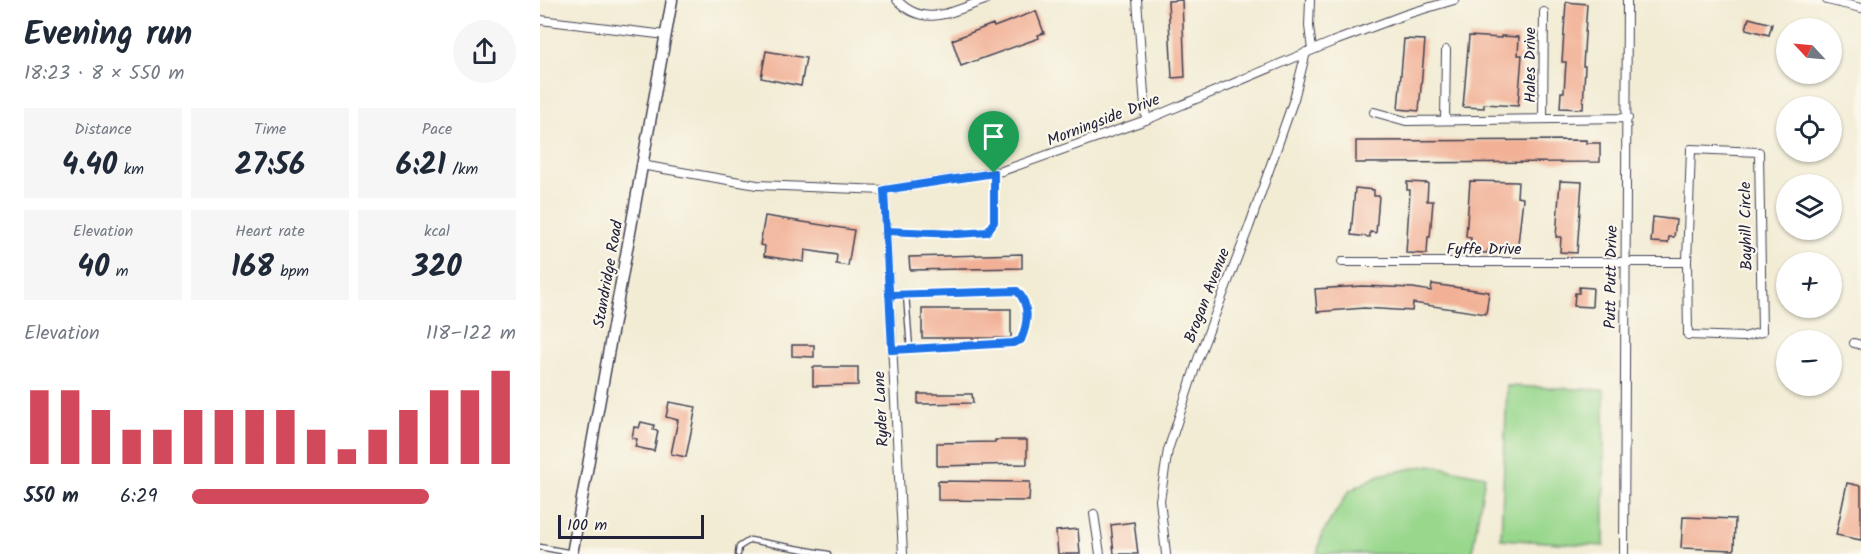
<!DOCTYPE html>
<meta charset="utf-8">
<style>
:root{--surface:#fff;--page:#f6f6f7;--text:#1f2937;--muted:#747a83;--accent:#d1495b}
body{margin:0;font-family:Kalam,sans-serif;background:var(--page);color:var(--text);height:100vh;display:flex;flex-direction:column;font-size:22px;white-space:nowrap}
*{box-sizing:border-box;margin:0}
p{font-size:20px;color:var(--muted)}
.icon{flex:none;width:33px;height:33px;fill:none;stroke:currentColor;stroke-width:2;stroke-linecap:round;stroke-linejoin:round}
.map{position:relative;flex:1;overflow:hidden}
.panel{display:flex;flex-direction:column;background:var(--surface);width:540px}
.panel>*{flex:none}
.needle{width:39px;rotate:296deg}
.fabs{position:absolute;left:1236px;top:18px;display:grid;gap:12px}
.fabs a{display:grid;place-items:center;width:66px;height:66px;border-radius:50%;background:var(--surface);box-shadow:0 2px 4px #0004;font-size:30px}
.scale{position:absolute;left:18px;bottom:15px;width:146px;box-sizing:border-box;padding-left:6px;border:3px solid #22223b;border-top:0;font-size:16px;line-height:21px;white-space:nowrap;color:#22223b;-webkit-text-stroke:4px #fbf7ec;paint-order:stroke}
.pin{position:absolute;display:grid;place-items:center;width:51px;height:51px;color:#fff;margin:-62px -26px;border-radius:50% 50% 50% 0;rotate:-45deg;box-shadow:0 0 6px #0007}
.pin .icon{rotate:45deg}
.round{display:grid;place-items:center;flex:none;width:63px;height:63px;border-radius:32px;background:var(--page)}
.head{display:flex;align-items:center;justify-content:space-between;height:102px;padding:0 24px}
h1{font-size:33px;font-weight:700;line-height:45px}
.metrics{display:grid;grid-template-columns:repeat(3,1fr);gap:9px;height:102px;padding:6px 24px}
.metrics div{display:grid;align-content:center;border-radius:0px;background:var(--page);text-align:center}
.metrics b{font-size:30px;font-weight:700}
.metrics small{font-size:16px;font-weight:400}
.metrics p{font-size:16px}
.chart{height:168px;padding:12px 24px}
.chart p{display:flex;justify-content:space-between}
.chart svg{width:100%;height:108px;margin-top:6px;stroke:var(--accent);stroke-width:6}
ul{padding:0 24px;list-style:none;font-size:20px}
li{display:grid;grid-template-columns:96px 72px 1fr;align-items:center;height:45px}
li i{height:15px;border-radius:8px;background:var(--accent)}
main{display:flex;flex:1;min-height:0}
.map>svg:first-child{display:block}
.green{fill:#98d78c;stroke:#5d7c64;stroke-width:1.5}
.building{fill:#f2b196}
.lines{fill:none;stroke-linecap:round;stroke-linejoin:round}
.service-casing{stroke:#414052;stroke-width:7}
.minor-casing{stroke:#414052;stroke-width:10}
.tertiary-casing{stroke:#414052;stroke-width:13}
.service{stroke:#fff;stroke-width:4.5}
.minor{stroke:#fff;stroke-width:8}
.tertiary{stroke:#fff;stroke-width:10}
.route-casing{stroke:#fff;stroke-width:12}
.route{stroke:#1a73e8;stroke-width:8}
.labels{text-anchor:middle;stroke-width:4.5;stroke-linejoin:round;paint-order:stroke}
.street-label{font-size:16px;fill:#22223b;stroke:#fbf7ec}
</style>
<main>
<section class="panel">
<div class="head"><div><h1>Evening run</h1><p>18:23 · 8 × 550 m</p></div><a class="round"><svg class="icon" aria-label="share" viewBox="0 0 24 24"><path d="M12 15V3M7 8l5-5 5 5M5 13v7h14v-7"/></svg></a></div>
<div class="metrics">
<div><p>Distance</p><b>4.40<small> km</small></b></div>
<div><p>Time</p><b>27:56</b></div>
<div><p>Pace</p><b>6:21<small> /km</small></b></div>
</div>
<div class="metrics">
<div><p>Elevation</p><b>40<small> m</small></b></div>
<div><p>Heart rate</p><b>168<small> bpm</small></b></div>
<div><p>kcal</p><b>320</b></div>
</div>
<div class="chart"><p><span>Elevation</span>118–122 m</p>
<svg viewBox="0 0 160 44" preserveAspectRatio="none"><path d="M5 44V14M15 44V14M25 44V22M35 44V30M45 44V30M55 44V22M65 44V22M75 44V22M85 44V22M95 44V30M105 44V38M115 44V30M125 44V22M135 44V14M145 44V14M155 44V6"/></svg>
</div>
<ul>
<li><b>550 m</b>6:29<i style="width:73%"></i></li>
</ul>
</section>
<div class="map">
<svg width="1321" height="554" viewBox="0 0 1321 554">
<rect width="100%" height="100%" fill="#fbf7ec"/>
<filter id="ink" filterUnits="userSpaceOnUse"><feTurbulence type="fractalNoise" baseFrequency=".0167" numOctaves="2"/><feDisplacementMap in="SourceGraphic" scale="12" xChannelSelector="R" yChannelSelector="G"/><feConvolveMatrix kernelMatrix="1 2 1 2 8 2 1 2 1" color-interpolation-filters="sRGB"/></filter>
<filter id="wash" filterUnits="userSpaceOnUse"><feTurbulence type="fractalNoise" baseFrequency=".008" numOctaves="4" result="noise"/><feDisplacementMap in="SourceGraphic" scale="24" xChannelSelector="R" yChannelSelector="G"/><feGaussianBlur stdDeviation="1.35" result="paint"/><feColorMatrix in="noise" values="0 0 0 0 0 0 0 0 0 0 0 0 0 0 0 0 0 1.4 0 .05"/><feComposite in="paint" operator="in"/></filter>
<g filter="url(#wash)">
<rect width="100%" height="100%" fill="#f2ecd4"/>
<!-- green -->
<path class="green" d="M967,386L1064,390V546L961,539Z
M890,465L945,476L932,554H777L782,534L809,491L839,475Z"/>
<g id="blocks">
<!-- building -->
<path class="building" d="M642,0L645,77L632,78L628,1Z
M1026,2L1047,4L1043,66H1045L1043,109L1020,108L1021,92H1024L1026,62H1022Z
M496,11L504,33L498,35L499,38L421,66L412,40L453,24L454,27Z
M1209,18L1232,24L1229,35L1206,29Z
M929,36L961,38V36L979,37L978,55H982L978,106L944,104V108L923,107Z
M864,39L885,40L879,111L858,109Z
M226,51L266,58L261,86L221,78Z
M1046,140V143H1060V162L816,163V141Z
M930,181L978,182L977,197L983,198L977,253L948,250L947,253L930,252L931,238L926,237Z
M1020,181L1042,182L1037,253L1020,252L1021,237H1016Z
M867,182L888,183L887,201H893L890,237H888L887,254L866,253L870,190H867Z
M815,188L834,190V196H839L836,233L830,232V237L811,235Z
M225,216L314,230L308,266L296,264L297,255L265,250L264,262L224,256L225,246L220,245Z
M1113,217L1136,220L1134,237H1129L1128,243L1111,242Z
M482,254V268L370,270L369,257Z
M892,284L949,292L946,314L873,303L872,311L824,308L777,312L775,289L822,286L873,288L891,291Z
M1039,287L1053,288L1052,307L1034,306L1035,293H1039Z
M382,309H471V338H382Z
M252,345H274V357L252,356Z
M273,367H318V385L273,386Z
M378,394H432L433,403L378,404Z
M129,402L156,407L146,457L131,454L138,420L126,417Z
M101,422L114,425L113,430L118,431L114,451L95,447L97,439L92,438L94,427L99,428Z
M455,440H487V464L397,466V443L455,442Z
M398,481L490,482L489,501L398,500Z
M1307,483L1321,486V540L1296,535Z
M1143,517L1195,519L1194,550L1141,548Z
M594,522L598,554H574L571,525Z
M538,529L540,554H518L516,531Z"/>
</g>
</g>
<g filter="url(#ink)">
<use href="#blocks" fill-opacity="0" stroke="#414052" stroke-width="1.5"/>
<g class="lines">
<defs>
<path id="service" d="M346,231L417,234L447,232L454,222V173
M366,294L370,349
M350,295L477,291C491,304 488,323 481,340L473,343L352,350
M0,547L32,553
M198,554L199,547L210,540L288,554"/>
<path id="minor" d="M357,0C384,29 413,11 445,0
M597,0L606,120
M770,0L769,26L772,50
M1287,0L1321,8
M0,20L126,35
M834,112L866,121L1088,118
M1003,119L1004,12
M905,120L906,50
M101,165L217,185L344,190L462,171L606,120L792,42L867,14L914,0
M344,190L363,554
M802,262H1147L1151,149L1219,152L1222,332L1204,337L1148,335L1147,262
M1314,343L1321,345
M554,514L560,554
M626,554L620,500L628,450L658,359L709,227L754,99L766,52
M1084,554L1087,0"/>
<path id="tertiary" d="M32,554L132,0"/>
</defs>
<!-- service casing -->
<use href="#service" class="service-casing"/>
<!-- minor casing -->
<use href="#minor" class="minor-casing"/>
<!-- tertiary casing -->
<use href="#tertiary" class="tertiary-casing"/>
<!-- service -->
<use href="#service" class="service"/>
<!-- minor -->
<use href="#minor" class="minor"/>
<!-- tertiary -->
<use href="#tertiary" class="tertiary"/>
</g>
</g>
<g class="lines" filter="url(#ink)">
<defs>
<path id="route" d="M454,173L344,190L352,350L473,343L481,340C488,323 491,305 477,291L349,295L346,231L417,234L447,232L454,222V173"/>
</defs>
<!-- route casing -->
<use href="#route" class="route-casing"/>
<!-- route -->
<use href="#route" class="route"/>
</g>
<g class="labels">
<!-- street labels -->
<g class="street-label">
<text transform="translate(989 65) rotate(-90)" y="6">Hales Drive</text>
<text transform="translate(563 119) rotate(-21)" y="6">Morningside Drive</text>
<text transform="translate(1205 226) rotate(-91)" y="6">Bayhill Circle</text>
<text x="944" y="254">Fyffe Drive</text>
<text transform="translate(67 274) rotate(-80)" y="6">Standridge Road</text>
<text transform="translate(1070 277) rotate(-89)" y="6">Putt Putt Drive</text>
<text transform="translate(666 295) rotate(-69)" y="6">Brogan Avenue</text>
<text transform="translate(340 409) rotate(-93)" y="6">Ryder Lane</text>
</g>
</g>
</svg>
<div class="fabs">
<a><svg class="needle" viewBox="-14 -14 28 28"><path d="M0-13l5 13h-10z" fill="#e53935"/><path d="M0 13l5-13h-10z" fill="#747a83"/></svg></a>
<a><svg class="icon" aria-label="locate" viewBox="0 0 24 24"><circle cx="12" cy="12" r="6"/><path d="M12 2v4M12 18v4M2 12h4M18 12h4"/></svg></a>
<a><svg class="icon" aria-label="layers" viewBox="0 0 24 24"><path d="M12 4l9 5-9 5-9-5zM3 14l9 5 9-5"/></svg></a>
<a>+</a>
<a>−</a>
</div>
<div class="scale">100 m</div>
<div class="pin" style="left:454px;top:173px;background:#1e9e55"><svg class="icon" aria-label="arrive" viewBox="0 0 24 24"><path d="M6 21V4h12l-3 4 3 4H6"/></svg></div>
</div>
</main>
